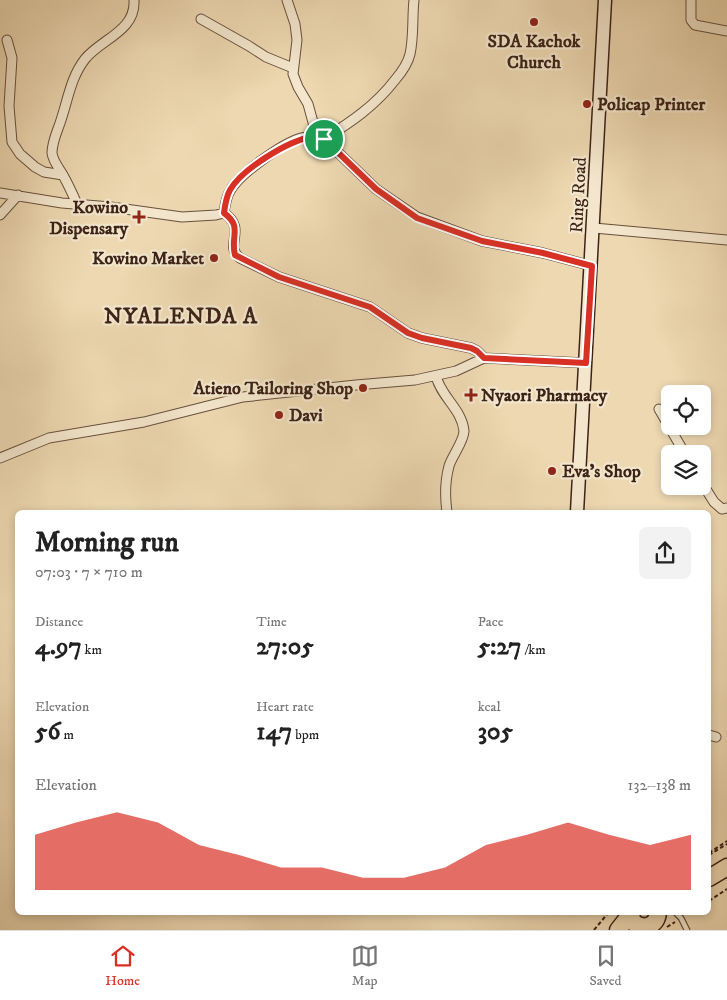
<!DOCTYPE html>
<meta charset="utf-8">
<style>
:root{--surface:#fff;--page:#f2f2f2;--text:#222;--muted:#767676;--line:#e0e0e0;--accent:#d93025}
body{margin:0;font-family:"IM FELL DW Pica",serif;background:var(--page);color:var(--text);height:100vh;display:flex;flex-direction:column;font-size:19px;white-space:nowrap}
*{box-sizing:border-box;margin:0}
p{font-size:16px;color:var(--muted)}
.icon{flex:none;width:28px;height:28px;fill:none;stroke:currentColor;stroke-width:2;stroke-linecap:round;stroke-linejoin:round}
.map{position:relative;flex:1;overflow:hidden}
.sheet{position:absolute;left:15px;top:510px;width:696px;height:405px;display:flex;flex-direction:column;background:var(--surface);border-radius:8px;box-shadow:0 2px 8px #0003}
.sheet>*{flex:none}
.tools{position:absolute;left:661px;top:385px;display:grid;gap:10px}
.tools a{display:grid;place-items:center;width:50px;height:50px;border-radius:8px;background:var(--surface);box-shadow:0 2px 8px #0003;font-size:25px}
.pin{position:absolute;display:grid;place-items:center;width:42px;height:42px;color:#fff;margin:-21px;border:2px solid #fff;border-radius:50%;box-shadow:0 1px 5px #0007}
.round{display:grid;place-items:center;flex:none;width:52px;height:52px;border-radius:8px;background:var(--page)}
.overview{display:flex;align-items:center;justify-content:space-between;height:85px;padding:0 20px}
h1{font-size:28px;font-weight:700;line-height:38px}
.stats{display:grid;grid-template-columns:repeat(3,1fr);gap:8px;height:85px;padding:5px 20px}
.stats div{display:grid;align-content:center}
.stats b{font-size:25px;font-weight:700}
.stats small{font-size:14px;font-weight:400}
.stats p{font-size:14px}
.chart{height:140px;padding:10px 20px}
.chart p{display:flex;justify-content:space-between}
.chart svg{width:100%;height:90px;margin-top:5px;fill:var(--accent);opacity:.7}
.tabs{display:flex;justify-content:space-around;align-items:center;height:70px;border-top:1px solid var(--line);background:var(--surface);font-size:14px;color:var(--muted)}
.tabs a{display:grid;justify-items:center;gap:2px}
.tabs .selected{color:var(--accent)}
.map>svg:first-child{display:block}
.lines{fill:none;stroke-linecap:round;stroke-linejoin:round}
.lane-casing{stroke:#68503e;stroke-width:7}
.street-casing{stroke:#68503e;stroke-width:11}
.secondary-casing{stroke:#3c2318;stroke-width:15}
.highway-casing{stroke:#3c2318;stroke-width:19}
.path{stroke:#3c2318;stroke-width:2;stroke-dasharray:4 2.5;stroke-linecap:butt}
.lane{stroke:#f3e6cc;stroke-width:4.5}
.street{stroke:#f3e6cc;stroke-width:9}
.secondary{stroke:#f3e6cc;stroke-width:12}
.highway{stroke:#edd8b1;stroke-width:16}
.route-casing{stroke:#fff;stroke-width:10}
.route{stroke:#d93025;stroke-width:6}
.poi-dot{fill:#8f2418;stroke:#f3e6cc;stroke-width:2}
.labels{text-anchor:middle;stroke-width:4.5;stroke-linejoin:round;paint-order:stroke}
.poi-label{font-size:18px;font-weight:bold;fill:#3c2318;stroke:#f3e6cc;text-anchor:start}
.street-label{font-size:18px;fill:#3c2318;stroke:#f3e6cc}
.district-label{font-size:22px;font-weight:bold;letter-spacing:1px;fill:#3c2318;stroke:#f3e6cc}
</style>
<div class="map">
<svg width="727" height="930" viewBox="0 0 727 930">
<rect width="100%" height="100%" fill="#edd8b1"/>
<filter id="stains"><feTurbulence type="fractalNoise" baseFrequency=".004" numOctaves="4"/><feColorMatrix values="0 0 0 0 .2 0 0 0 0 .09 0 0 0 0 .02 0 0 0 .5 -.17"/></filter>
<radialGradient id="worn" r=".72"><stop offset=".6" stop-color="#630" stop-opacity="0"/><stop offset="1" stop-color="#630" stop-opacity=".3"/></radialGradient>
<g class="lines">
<defs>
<path id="lane" d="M675,912L681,918L687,930"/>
<path id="street" d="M287,0L295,24L297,40L293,74L298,87L308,104L317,137
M691,0V20L695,25L727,31
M201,19L249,46L266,57L293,68
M7,40L12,58L9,106L12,142L20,154L35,167L44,172L63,175
M324,139C351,122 375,106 395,80C401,73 408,63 410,54C414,36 412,18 414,0
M0,193L62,203L111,207L182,217L216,215L224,213C248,229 223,246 240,258L279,277L370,307L408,333L422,338L471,348L477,351L484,358L586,363
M77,204C73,195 69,186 64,177C60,169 53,162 52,153C52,141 58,130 61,120C68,99 71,77 85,59C101,39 136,31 134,0
M224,213C225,205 226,197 230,191C239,174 283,143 301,138C309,136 316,137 324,139L376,189L417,217L482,241L543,253L592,266
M0,215L18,195
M594,228L727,240
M436,376C441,397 462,409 464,431C464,441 452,456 449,466C445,481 445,498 447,512
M659,409L685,454
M0,458L49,438L144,422L243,397L356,385L415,380L456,371L484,358
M702,483L714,502L722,509L727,508
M709,735L716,737"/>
<path id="secondary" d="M577,512L605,0"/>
<path id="highway" d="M709,878L727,867
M630,912L633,922C643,930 657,927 658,912
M618,930L629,916"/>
</defs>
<!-- lane casing -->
<use href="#lane" class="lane-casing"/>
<!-- street casing -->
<use href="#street" class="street-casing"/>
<!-- secondary casing -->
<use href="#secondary" class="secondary-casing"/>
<!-- highway casing -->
<use href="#highway" class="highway-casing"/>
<!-- path -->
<path class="path" d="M709,853L727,841
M709,855L727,844
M709,901L727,889
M667,927L675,922
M594,930L609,912"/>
<!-- lane -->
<use href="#lane" class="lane"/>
<!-- street -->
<use href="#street" class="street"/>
<!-- secondary -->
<use href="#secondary" class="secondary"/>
<!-- highway -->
<use href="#highway" class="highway"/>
</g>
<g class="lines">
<defs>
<path id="route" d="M311,137L324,139L376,189L417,218L482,241L543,253L592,266L586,363L484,358L477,351L471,348L422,338L408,333L370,307L279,277L235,255C230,236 243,227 224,213C225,205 226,197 230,190C242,169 288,141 311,137Z"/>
</defs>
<!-- route casing -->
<use href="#route" class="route-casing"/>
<!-- route -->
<use href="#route" class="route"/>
</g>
<!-- markers -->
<g class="poi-dot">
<circle cx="534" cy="22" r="5"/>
<circle cx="587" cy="104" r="5"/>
<path d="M136.5 209.5h5v5h5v5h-5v5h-5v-5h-5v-5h5z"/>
<circle cx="214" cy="258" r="5"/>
<circle cx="363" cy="388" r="5"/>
<path d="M468.5 387.5h5v5h5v5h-5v5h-5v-5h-5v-5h5z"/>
<circle cx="279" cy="415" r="5"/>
<circle cx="552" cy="471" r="5"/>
</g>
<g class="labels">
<!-- poi labels -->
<g class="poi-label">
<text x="534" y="47" text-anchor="middle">SDA Kachok<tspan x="534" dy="21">Church</tspan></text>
<text x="597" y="110">Policap Printer</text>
<text x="128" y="213" text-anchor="end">Kowino<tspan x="128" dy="21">Dispensary</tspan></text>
<text x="204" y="264" text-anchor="end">Kowino Market</text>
<text x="353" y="394" text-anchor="end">Atieno Tailoring Shop</text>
<text x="481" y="401">Nyaori Pharmacy</text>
<text x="289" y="421">Davi</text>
<text x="562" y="477">Eva's Shop</text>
</g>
<!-- street labels -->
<g class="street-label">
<text transform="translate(578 195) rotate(-87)" y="6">Ring Road</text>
</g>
<!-- district labels -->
<g class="district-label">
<text x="181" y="323">NYALENDA A</text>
</g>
</g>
<rect width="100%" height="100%" filter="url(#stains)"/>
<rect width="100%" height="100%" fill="url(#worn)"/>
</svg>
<div class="tools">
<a><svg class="icon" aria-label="locate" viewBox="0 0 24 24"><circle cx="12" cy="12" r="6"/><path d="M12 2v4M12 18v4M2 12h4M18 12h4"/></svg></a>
<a><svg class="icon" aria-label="layers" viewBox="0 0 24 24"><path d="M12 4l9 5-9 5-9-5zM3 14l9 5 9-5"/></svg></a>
</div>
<div class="pin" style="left:324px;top:139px;background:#1e9e55"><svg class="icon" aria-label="arrive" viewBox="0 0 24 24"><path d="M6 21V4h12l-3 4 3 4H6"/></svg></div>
<section class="sheet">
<div class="overview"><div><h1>Morning run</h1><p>07:03 · 7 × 710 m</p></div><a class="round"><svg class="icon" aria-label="share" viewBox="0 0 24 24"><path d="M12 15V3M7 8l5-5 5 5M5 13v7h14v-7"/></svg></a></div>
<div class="stats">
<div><p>Distance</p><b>4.97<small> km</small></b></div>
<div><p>Time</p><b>27:05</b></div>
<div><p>Pace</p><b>5:27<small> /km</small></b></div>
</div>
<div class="stats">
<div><p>Elevation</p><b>56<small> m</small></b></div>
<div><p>Heart rate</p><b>147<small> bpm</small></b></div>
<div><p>kcal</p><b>305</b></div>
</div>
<div class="chart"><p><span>Elevation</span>132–138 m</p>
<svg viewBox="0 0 160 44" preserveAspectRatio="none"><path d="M0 44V17L10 11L20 6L30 11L40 22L50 27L60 33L70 33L80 38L90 38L100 33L110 22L120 17L130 11L140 17L150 22L160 17V44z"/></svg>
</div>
</section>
</div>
<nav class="tabs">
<a class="selected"><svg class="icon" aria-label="home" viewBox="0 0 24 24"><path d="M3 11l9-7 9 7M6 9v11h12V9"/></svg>Home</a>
<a><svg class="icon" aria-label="map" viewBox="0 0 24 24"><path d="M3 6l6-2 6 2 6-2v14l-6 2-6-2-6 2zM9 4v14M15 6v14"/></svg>Map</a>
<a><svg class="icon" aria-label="saved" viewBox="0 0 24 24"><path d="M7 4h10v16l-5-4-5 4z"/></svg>Saved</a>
</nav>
